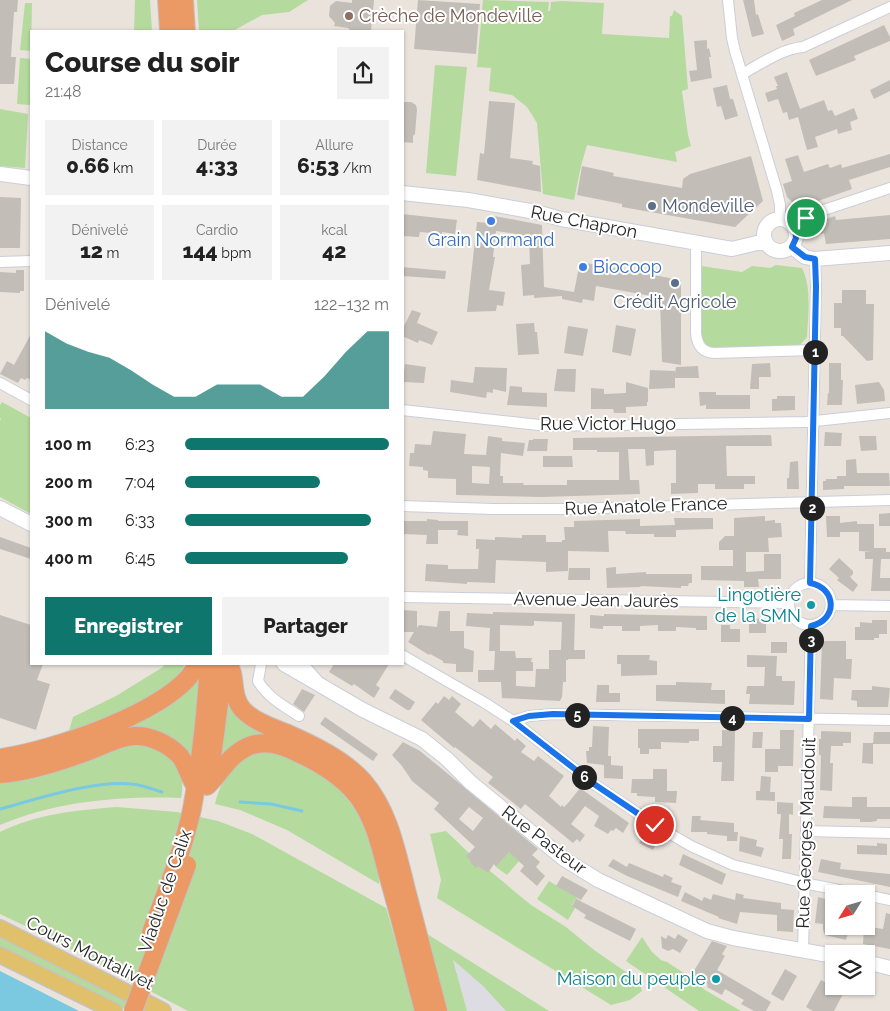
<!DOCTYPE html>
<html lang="fr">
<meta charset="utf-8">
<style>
:root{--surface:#fff;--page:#f2f2f2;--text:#222;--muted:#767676;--accent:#0f766e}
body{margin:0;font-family:Raleway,sans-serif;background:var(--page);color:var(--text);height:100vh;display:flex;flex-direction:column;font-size:19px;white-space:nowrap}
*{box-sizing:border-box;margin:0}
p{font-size:16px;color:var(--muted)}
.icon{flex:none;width:28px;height:28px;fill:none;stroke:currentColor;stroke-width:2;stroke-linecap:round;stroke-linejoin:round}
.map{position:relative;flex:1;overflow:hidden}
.sheet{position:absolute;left:30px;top:30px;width:374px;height:635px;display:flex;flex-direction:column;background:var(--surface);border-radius:0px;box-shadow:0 1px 4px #0004}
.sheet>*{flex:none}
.needle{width:32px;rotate:233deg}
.tools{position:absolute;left:825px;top:885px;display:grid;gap:10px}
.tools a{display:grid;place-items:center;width:50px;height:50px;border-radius:0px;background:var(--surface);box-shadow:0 1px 4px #0004;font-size:25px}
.pin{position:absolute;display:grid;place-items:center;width:42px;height:42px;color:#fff;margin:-21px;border:2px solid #fff;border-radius:50%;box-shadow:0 1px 5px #0007}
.km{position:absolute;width:25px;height:25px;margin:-12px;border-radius:50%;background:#222;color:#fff;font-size:14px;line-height:25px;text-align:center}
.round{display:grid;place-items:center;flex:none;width:52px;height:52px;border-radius:0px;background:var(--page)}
.headline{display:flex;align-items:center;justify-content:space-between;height:85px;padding:0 15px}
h1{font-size:28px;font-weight:800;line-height:38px}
.stats{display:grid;grid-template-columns:repeat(3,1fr);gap:8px;height:85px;padding:5px 15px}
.stats div{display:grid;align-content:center;border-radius:0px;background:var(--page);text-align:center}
.stats b{font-size:21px;font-weight:800}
.stats small{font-size:14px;font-weight:400}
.stats p{font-size:14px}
.chart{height:140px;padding:10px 15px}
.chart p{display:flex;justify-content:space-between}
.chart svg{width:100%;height:90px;margin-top:5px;fill:var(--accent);opacity:.7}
.button{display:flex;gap:10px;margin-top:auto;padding:10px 15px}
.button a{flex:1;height:58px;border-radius:0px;background:var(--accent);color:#fff;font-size:20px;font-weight:800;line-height:58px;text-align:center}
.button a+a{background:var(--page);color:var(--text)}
ul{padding:0 15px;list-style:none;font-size:16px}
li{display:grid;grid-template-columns:80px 60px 1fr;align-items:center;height:38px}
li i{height:12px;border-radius:6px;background:var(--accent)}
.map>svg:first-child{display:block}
.industrial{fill:#dddce2}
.green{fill:#b5da9e}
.water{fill:#7ac9e0}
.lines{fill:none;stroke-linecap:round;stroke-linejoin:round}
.stream{stroke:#7ac9e0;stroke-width:3}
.building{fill:#c2beb7;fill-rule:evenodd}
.street-casing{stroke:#caced9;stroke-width:12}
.secondary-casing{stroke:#caced9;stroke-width:16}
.primary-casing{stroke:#c3c3c3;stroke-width:18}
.highway-casing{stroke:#c3c3c3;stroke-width:20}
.street{stroke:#fff;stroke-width:10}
.secondary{stroke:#fff;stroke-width:14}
.primary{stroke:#e0c06a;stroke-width:15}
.highway{stroke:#eb9a65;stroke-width:18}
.highway-bridge-casing{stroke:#c3c3c3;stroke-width:20;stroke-linecap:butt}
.highway-bridge{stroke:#eb9a65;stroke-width:18}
.route-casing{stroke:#fff;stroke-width:10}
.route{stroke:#1a73e8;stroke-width:6}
.education-dot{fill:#8d6e63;stroke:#fff;stroke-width:2}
.service-dot{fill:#5c6f8a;stroke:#fff;stroke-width:2}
.shop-dot{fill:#3f7fe0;stroke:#fff;stroke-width:2}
.culture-dot{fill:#0f9aa8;stroke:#fff;stroke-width:2}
.labels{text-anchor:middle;stroke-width:4;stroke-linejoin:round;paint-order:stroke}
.education-label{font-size:18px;fill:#785e54;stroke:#fff;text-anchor:start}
.service-label{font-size:18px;fill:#4e5e75;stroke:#fff;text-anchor:start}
.street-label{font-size:18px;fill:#292929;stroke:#fff}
.shop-label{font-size:18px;fill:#366cbe;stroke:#fff}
.culture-label{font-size:18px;fill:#0d838f;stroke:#fff;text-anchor:end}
</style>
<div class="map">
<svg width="890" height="1011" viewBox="0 0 890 1011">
<rect width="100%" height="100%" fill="#e9e3dc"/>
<!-- industrial -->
<path class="industrial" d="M453,960L483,986L506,1011H467Z"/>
<!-- green -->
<path class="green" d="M135,0H150L152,31H134Z
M197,0H308L289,12L262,15L233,31H199Z
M483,0L549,2L548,11H550L551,2L562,1L604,3L602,34L669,38L670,16H672L674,10L682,16L688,89L682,91L688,135L691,146L675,152L677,162L587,145L581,166L574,200L543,194L537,123L527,107L512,95L489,91L491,68L477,67Z
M25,3H32L31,51L20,50Z
M20,58L31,59L30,105L17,104Z
M435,65L467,67L456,176L426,173Z
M0,109L28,114L25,168L0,166Z
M776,265L802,268C812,288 808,315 807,337L799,346L714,349L707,347L702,339L701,333V266L742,272L752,266L770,268Z
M2,402L31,418V514L0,497V421L1,419L0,418V405Z
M164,664H185C171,695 101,719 69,731L73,717L116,696L163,667Z
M203,664L194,764L161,737H88Z
M228,698L274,737L229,750L222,755Z
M140,744C149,745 167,749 173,756C182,766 184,785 181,798C119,796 58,801 0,825V783L56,772L127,745Z
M270,751C299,759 334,779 352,805C361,817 373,847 376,862C378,869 379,877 379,884L287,830L240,810L215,804C220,783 232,760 254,752C259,751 265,751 270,751Z
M117,807L177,812L218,821L252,834L386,908L416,1011H188L46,936L0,914V832C36,814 77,810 117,807Z
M446,831L473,857L531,905L566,927L594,950L639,981L642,991L630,1000L611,1005L437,898L441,880L430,834Z
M509,851L519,861L507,875L496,867Z
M549,881L567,892L578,895L576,898L581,901L579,903L575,900L572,905L575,908L568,920L537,899Z
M424,932L549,1011H506L483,986L453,960L467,1011H446Z
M0,933L151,1011H128L0,949Z
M642,937L652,952L661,960L667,962L690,977L705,990L741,1011H699L626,961Z"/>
<!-- water -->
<path class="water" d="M0,971L79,1011H0Z"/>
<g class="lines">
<!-- stream -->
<path class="stream" d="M240,802L271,804L302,811
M0,809C37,799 94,780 132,784C142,785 152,789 162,792"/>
</g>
<!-- building -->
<path class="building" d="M0,0H18L17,12H14L11,57H16L14,84H0Z
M352,0H374L371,31H351L348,28L334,26L335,23L329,16L330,6L336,1L352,3Z
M418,0L480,4L476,54L414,49Z
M743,0H754L756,15L758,14L764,34L752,37Z
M822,0H852L793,29L795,35L782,41L776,25L795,16L794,13Z
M884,25L890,37V41L854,56L856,60L816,76L809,60Z
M707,40V49L709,48L711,57H709L712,78L691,82L689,71L697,70L694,41Z
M787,72L800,109L824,100L828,111L832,110L835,116L854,108L858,119L850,122L852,130L838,134L837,129L815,137L818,147L807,150L798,117L789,120L787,112L783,113L778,99L768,102L765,93L777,89L776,86H778L774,77Z
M890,80V91L874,99L870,90Z
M727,85L730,99H733L738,116L725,120L721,106L717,107L713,88Z
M489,101L515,103L510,158L533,161L532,164L540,166L541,192L477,180L480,153L484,154Z
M402,102H411L416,105L417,110L415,134L413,136V143L402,142Z
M890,154V167L849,180L852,189L804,206L795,205L787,197L783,184L792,181L785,159L798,155L804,172L828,164L830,168L841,164L842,168Z
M751,156L763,201L735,227L622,207V204L577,195L582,166L614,173L613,176L682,188L683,179L690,174Z
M0,197L21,198L20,248H0Z
M402,214L457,220L455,234L442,232V234L420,232L419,237L402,236Z
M489,215L542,225L544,287L574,292L580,262L681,280V304H684V313H681V365L662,362L660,300H657V297L596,286L594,301L583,299L582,303L562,299V296L534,298V295L523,296L521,265L530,264L529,236L496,231L493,257H495L489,290L505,292L503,306L497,305L496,311L467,312L477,222L488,223Z
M890,215V239L826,244L824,233L821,234L820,224H823V220L835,216L836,220Z
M402,267L446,271L445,279L402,276Z
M16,270H24V291H20V293L0,292V272L16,273Z
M842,290H866V304H874L873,360L867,361L843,336H841V328H834V303H842Z
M412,310L421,313L417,323L438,332L432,345L419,340L418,343L402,336V330Z
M534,323L535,332H537L539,354L518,355L516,324Z
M616,325L636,329L631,356L612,352Z
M568,326L588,329L583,356L564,353Z
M31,334V380L27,378L25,380L21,378L18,383L0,374L7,361L14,365Z
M770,363L771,377H759V389H750L752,364Z
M829,363H841V380H843L842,405H827L828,393H829Z
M405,364L426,367L424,383L403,382Z
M698,366L699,378H675V388L649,389L650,370L675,371V374L676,367Z
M475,367L507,368L506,392L493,389V393L487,392L486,398L450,392L451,380L473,383Z
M557,369H576L575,392L554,391Z
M626,382L648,388V402H647V406L626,407V413H614L613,409H591V388L604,389V394L626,393Z
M879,382L884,390L885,401L857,404L855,385Z
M510,386L522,387V392L547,393V407L507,405Z
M699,392H716V395H750V409H706V405L700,406Z
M777,396H795V410L772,411V399H777Z
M433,431L466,434L464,454L486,455L488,436L502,438V441L525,443L523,456L501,453L500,476H503V483H524L523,485H567V480H619V452H597V450H573V438L771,435L772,446H726L727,476H755V484H744V489H715V484H698V493L671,494V483H676V450L654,451V465L646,466L645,449H628L630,480H639L640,494L542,497L456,495V479L428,478V471L423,470V467L409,466L410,453H414L415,444L431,445ZM472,466L490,467L489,484L472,483Z
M825,432L842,433L841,446H824Z
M859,436H876L877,450L861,451Z
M533,439H548L547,451H527L529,440H533Z
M543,456H572L573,467H543Z
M856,459L857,473H889L890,486H844V489L823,490V481H826V479H837V476H846V460Z
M798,461L799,489H787V478H789L790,462Z
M890,513V526H879V514Z
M765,516V521L775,520V523H781L782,537L768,538L769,552H746V572L764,571V554H781V579H758L759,587H744V581L701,580V566H733V550H719V542L725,536H734V518Z
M826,516H840V523L857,521V524H874V548H886V552H890V559H881L880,578H890V591H871L873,559H865V552H873L859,551V532H840V537H827Z
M674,518H713V529L676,530V537H654V534H626L625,531H608L609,552L568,551V571L546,572V562L496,560L495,583L467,582V584L425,581L426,564L448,565V569H478L479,549H476V539L495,540V537L522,538V535H546V542H562V540H565L564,527H574V521L640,519V526L675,525Z
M427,519L438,520V521H468V536L457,535L458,530H438V544H426L427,535L402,534V521H427Z
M0,537L31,548V559L0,549Z
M839,558L853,571V574L850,577L858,585L853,592L837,580L839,578L829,569Z
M616,567V574L646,572V574H692V583H689L688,586H681V588L640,586L641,587L607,588L606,568Z
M569,568H590V580H568Z
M402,610L417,611V628L419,625L437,627L439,611H450V631H464V648L474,651L473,672H456V664L443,663V661L430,654L429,655L408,642L414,632H402Z
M493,612L575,614L574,650H585V659H568V660H566V682H563L562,697L560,701L502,698L501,682H478V670H494L495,651H489L490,628L466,626L467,613L493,614ZM534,621L562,622L561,650H549V669H536L535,687L516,686V671H533V662H531L532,658H516L515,651H500V625L532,626L534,625Z
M604,614L707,616V630H696V628L676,627V631H658V625L640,626V631H622V626H603V629L590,628V615L604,616Z
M0,615L31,625V664H43L37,680L50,684L36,730L0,718Z
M749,618L766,619V633H749Z
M872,620H887V634H879V638H874V640H855V627H860V622L872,623Z
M721,625H730V629H740V642H721Z
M822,641H846V659H852L851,679L834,678L833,700L820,699Z
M771,642H787V653H771Z
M617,655H650L649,660L657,661V675L621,676V664H617Z
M747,655L777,656L776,676H782V681H795L794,705L749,704L750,694H746L747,686H764L765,667H747Z
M334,664H389L376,685L380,688L374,698L354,684L352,686L329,672Z
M676,682L712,683L711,690H725V704L656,701V685H676Z
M597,685H609V693H620V702H596Z
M872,686L890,688L888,707H857V701L851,700L852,690H872Z
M302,689L315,695L304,712L293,704Z
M395,689L415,702L410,710H407L389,698Z
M444,696L449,700L452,696L461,704L455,712L473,727L480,719L491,729L495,724L515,741L517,738L526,746L521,752L534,761L538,756L564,776L549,796L561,807L562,805L564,807L569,802L580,788L629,823L623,833L616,828L613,831L611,830L608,834L594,826L599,816L585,806L571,824L585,835L580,842L577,839L573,843L525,804L521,809L488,783L493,777L455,747L454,748L421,720L436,702L438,704Z
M325,717L378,754L373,761L320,724Z
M593,726L609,727L608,756H611V765L623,766V779L604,778V765L587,763L586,751H589V747H592Z
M638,729H699V741H689V743L661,742V749H649V754H640V748H638Z
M722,730L735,731L734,781H721L722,762H713V746H722Z
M780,730H794L793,766H778V772H765V749H780Z
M821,731L851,732V743H843V746H831L830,763H833L832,791L820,790L821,755H819V739H821Z
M753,732H763L762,748H752Z
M874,732H890V744H873V764L862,763L863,743H873Z
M403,742L420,751L453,778L538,849L532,855L540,862L536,867L545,876L537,886L520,871L524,866L509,852L496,867L494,864L488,873L478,866L476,868L470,862L471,861L466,856L475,847L434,809L439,803L412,781L402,766L392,755ZM469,807L483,818L473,831L459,819Z
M653,769H667V791H677L676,803L655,802V797L637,796V793H631L632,779H653Z
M761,776L771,777L770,792H775V801L756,800V791H760Z
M852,797H867V807H890V819H877V821L871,822H860V819L823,818L824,806L852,807Z
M777,802L793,803V815L789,814V834H792L791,859H782L783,839H779L781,814H777Z
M692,816H701L700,820L734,823V832H738L737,841H727V836L707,834V832H691Z
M644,834L658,840L653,850L639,843Z
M740,836L757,840L756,846L764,848L761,857L739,851Z
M877,843L887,844V855L857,854V845L877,846Z
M683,854L726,874L722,885L679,865Z
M613,859L627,867L629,863L663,877L664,874L673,878L671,882L682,886L678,897L627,876L608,866Z
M821,859L841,863L840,869L890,874V887L818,872Z
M562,876L588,890L581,900L556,886Z
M685,892L702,901L704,897L711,900L713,894L735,900L736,893L744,895L743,898L781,903V909L794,910L793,932L777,931V915L740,912L737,924L718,918L719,917L681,901Z
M818,897L834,901V926H850L846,940L825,935L823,930V924L815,923Z
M576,899L636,929L630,941L584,918L586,915L572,906Z
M886,913L890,914V949L863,944L864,926L883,929Z
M678,934L688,940L680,953L673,949L668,951L662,948L661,936L666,939L668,935L675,939Z
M712,941L727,946L722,954L725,956L717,970L771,1002L766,1011H754L741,1004L744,1000L725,989L722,995L707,987L708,985L692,974Z
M785,969L797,976L783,1001L771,994Z
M821,980L844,992L834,1011H813L806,1007Z"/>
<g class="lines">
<defs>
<path id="street" d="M728,0L732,38L735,51L777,191L780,205V219
M742,74C761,64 781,49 803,47L890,7
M795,228L809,215L890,188
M696,243V333C697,345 702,352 714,353L815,350
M0,262L31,261
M0,383L31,400
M402,410L548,426L806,422L890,413
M402,506L493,509H569L890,500
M789 604a21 21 0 1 1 42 0a21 21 0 1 1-42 0Z
M810,583L816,286L815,259
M402,597L789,603
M831,605L890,606
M402,655L485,703L513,721L594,784L655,825L691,846L733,865L809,884L859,894
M261,664L258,681C267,697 284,706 299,716
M303,664L318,681
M513,721L529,716L553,714L890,720
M806,831L890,833
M866,895L890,900
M803,951L811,626"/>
<path id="secondary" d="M0,174L31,178
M402,193L468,200L536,212L561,219L596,225L732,249L765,241
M764 235a16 16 0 1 1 32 0a16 16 0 1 1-32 0Z
M792,247L805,257L815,259L890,253
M0,508L31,524
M284,664L363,710L422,739L447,759L470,782L564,859L598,880L707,931L733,938L834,956
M866,962L890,968"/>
<path id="primary" d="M0,928L163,1011
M0,955L114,1011"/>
<path id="highway" d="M167,0L169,31
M184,0L186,31
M228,664C237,676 230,696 243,710C255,722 271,727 286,733C313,745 343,759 363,781C390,812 397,855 407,893C417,932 428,972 438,1011
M0,758C47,752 178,710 197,664
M210,772L219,703L222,664
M0,774C29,772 59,762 86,752C101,747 117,737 134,736C150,735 168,744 179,755C187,764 188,775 195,785
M207,786C221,773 228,756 247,747C264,739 283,745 298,753C322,764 349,781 363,804C376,825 382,852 388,875C401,920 412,966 424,1011
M151,933C166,892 183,851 192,809C201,761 206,712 209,664"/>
</defs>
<!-- street casing -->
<use href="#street" class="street-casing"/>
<!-- secondary casing -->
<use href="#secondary" class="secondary-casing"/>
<!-- primary casing -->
<use href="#primary" class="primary-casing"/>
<!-- highway casing -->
<use href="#highway" class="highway-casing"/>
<!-- street -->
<use href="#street" class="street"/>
<!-- secondary -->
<use href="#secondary" class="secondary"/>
<!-- primary -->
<use href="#primary" class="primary"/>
<!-- highway -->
<use href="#highway" class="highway"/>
<defs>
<path id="highway-bridge" d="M133,1011L187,865"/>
</defs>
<!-- highway-bridge casing -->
<use href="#highway-bridge" class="highway-bridge-casing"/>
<!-- highway-bridge -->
<use href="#highway-bridge" class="highway-bridge"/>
</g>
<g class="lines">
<defs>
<path id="route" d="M655,825L594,784L513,721L529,716L553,714L809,719L811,626C838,620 837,588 810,583L816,286L815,259L805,257L792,247L796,238L795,228L806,218"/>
</defs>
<!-- route casing -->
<use href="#route" class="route-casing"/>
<!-- route -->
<use href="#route" class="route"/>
</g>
<!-- markers -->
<circle class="education-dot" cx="349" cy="16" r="5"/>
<g class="service-dot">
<circle cx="652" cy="206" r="5"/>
<circle cx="675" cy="283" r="5"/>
</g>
<g class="shop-dot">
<circle cx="491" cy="221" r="5"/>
<circle cx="583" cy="267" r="5"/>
</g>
<g class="culture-dot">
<circle cx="811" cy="605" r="5"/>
<circle cx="716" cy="979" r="5"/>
</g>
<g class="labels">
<!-- education labels -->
<g class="education-label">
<text x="359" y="22">Crèche de Mondeville</text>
</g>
<!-- service labels -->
<g class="service-label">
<text x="662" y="212">Mondeville</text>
<text x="675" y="308" text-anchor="middle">Crédit Agricole</text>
</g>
<!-- street labels -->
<g class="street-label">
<text transform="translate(584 222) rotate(11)" y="6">Rue Chapron</text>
<text x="608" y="430">Rue Victor Hugo</text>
<text transform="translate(646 506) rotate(-2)" y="6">Rue Anatole France</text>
<text transform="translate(596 600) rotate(1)" y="6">Avenue Jean Jaurès</text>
<text transform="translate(806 833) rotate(-88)" y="6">Rue Georges Maudouit</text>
<text transform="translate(544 840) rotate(37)" y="6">Rue Pasteur</text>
<text transform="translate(165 891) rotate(-71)" y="6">Viaduc de Calix</text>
<text transform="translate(90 953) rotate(27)" y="6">Cours Montalivet</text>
</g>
<!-- shop labels -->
<g class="shop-label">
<text x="491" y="246">Grain Normand</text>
<text x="593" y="273" text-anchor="start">Biocoop</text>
</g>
<!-- culture labels -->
<g class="culture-label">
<text x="801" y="601">Lingotière<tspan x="801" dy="21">de la SMN</tspan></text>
<text x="706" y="985">Maison du peuple</text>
</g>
</g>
</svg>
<div class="tools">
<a><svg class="needle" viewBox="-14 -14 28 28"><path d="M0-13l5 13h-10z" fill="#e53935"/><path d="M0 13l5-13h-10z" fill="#767676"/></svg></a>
<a><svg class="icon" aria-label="layers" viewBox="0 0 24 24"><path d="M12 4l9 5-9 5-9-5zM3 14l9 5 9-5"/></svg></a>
</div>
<div class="pin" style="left:806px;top:218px;background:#1e9e55"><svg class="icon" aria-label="arrive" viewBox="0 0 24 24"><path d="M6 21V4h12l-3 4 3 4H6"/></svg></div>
<div class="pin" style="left:655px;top:825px;background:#d93025"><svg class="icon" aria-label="check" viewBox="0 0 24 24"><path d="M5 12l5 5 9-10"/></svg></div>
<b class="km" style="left:815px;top:352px">1</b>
<b class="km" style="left:812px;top:508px">2</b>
<b class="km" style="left:811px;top:640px">3</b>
<b class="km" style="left:732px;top:718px">4</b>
<b class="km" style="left:577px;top:715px">5</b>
<b class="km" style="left:584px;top:777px">6</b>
<section class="sheet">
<div class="headline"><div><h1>Course du soir</h1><p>21:48</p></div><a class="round"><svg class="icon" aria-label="share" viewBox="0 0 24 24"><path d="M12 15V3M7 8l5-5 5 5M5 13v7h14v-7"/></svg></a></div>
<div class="stats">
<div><p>Distance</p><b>0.66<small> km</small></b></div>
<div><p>Durée</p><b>4:33</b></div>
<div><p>Allure</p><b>6:53<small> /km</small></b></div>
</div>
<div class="stats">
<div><p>Dénivelé</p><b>12<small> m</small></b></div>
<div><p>Cardio</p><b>144<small> bpm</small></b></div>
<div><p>kcal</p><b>42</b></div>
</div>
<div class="chart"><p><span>Dénivelé</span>122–132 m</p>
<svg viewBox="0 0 160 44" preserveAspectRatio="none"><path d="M0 44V6L10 12L20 16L30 19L40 25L50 32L60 38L70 38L80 32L90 32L100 32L110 38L120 38L130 28L140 16L150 6L160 6V44z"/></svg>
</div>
<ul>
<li><b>100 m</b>6:23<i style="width:100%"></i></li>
<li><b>200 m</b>7:04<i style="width:66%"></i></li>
<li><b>300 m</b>6:33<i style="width:91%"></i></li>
<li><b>400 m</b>6:45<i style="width:80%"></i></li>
</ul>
<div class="button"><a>Enregistrer</a><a>Partager</a></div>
</section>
</div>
